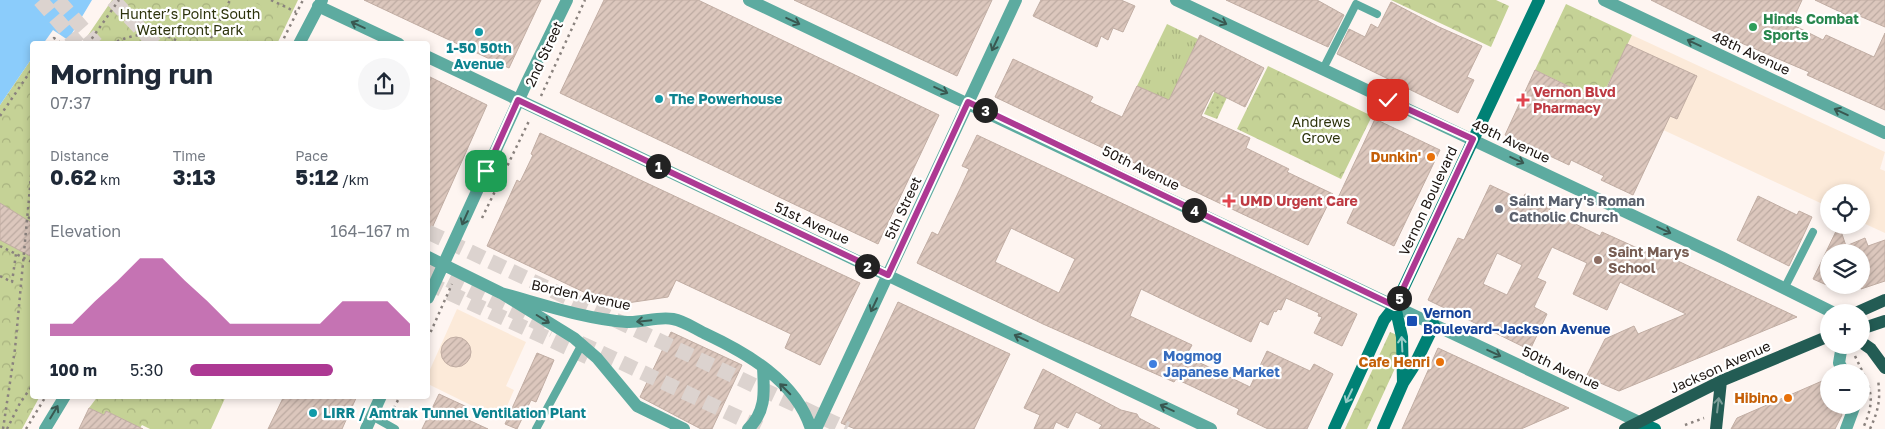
<!DOCTYPE html>
<meta charset="utf-8">
<style>
:root{--surface:#fff;--page:#f6f6f7;--text:#1f2937;--muted:#747a83;--accent:#ad3993}
body{margin:0;font-family:"Golos Text",sans-serif;background:var(--page);color:var(--text);height:100vh;display:flex;flex-direction:column;font-size:19px;white-space:nowrap}
*{box-sizing:border-box;margin:0}
p{font-size:16px;color:var(--muted)}
.icon{flex:none;width:28px;height:28px;fill:none;stroke:currentColor;stroke-width:2;stroke-linecap:round;stroke-linejoin:round}
.map{position:relative;flex:1;overflow:hidden}
.side{position:absolute;left:30px;top:41px;width:400px;height:358px;display:flex;flex-direction:column;background:var(--surface);border-radius:5px;box-shadow:0 2px 8px #0003}
.side>*{flex:none}
.controls{position:absolute;left:1820px;top:184px;display:grid;gap:10px}
.controls a{display:grid;place-items:center;width:50px;height:50px;border-radius:50%;background:var(--surface);box-shadow:0 2px 8px #0003;font-size:25px}
.pin{position:absolute;display:grid;place-items:center;width:42px;height:42px;color:#fff;margin:-21px;border-radius:10px;box-shadow:0 2px 8px #0006}
.km{position:absolute;width:25px;height:25px;margin:-12px;border-radius:50%;background:#222;color:#fff;font-size:14px;line-height:25px;text-align:center}
.round{display:grid;place-items:center;flex:none;width:52px;height:52px;border-radius:26px;background:var(--page)}
.overview{display:flex;align-items:center;justify-content:space-between;height:85px;padding:0 20px}
h1{font-size:28px;font-weight:700;line-height:38px}
.figures{display:grid;grid-template-columns:repeat(3,1fr);gap:8px;height:85px;padding:5px 20px}
.figures div{display:grid;align-content:center}
.figures b{font-size:21px;font-weight:700}
.figures small{font-size:14px;font-weight:400}
.figures p{font-size:14px}
.chart{height:140px;padding:10px 20px}
.chart p{display:flex;justify-content:space-between}
.chart svg{width:100%;height:90px;margin-top:5px;fill:var(--accent);opacity:.7}
ul{padding:0 20px;list-style:none;font-size:16px}
li{display:grid;grid-template-columns:80px 60px 1fr;align-items:center;height:38px}
li i{height:12px;border-radius:6px;background:var(--accent)}
.map>svg:first-child{display:block}
.industrial{fill:#fcead9}
.grass{fill:url(#grass-tufts)}
.park{fill:url(#park-crowns)}
.garden{fill:url(#garden-dots)}
.pitch{fill:#c5d296}
.water{fill:#8bccfb}
.building{fill:url(#building-hatch);stroke:#c1ada3;fill-rule:evenodd}
.lines{fill:none;stroke-linecap:round;stroke-linejoin:round}
.highway-tunnel{stroke:#dcd3cf;stroke-width:15;stroke-dasharray:15 8;stroke-linecap:butt}
.path{stroke:#8a827e;stroke-width:2.5;stroke-dasharray:2.5 4;stroke-linecap:butt}
.lane{stroke:#5daba0;stroke-width:8}
.street{stroke:#5daba0;stroke-width:12}
.secondary{stroke:#008175;stroke-width:12}
.primary{stroke:#235c54;stroke-width:12}
.oneway{stroke:#395851}
.oneway2{stroke:#99cdc8}
.oneway3{stroke:#7b9d98}
.route-casing{stroke:#fff;stroke-width:10}
.route{stroke:#ad3993;stroke-width:6}
.leisure-dot{fill:#2e9e5b;stroke:#fff;stroke-width:2}
.culture-dot{fill:#0f9aa8;stroke:#fff;stroke-width:2}
.health-dot{fill:#e0444e;stroke:#fff;stroke-width:2}
.food-dot{fill:#e8710a;stroke:#fff;stroke-width:2}
.worship-dot{fill:#6b7280;stroke:#fff;stroke-width:2}
.education-dot{fill:#8d6e63;stroke:#fff;stroke-width:2}
.transit-dot{fill:#1a4fb4;stroke:#fff;stroke-width:2}
.shop-dot{fill:#3f7fe0;stroke:#fff;stroke-width:2}
.labels{text-anchor:middle;stroke-width:4.5;stroke-linejoin:round;paint-order:stroke}
.park-label{font-size:14px;fill:#2d330c;stroke:#fff}
.leisure-label{font-size:14px;font-weight:bold;fill:#27864d;stroke:#fff;text-anchor:start}
.culture-label{font-size:14px;font-weight:bold;fill:#0d838f;stroke:#fff;text-anchor:start}
.street-label{font-size:14px;fill:#1b1410;stroke:#fff}
.health-label{font-size:14px;font-weight:bold;fill:#be3a42;stroke:#fff;text-anchor:start}
.food-label{font-size:14px;font-weight:bold;fill:#c56008;stroke:#fff;text-anchor:end}
.worship-label{font-size:14px;font-weight:bold;fill:#5b616d;stroke:#fff;text-anchor:start}
.education-label{font-size:14px;font-weight:bold;fill:#785e54;stroke:#fff;text-anchor:start}
.transit-label{font-size:14px;font-weight:bold;fill:#164399;stroke:#fff;text-anchor:start}
.shop-label{font-size:14px;font-weight:bold;fill:#366cbe;stroke:#fff;text-anchor:start}
</style>
<div class="map">
<svg width="1885" height="429" viewBox="0 0 1885 429">
<defs>
<pattern id="grass-tufts" width="24" height="20" patternUnits="userSpaceOnUse" patternTransform="scale(1.25)"><rect width="24" height="20" fill="#c5d296"/><path d="M3 7l-1-3M5 7V3M7 7l1-3M15 17l-1-3M17 17v-4M19 17l1-3" fill="none" stroke="#a9b380"/></pattern>
<pattern id="park-crowns" width="20" height="18" patternUnits="userSpaceOnUse" patternTransform="scale(1.25)"><rect width="20" height="18" fill="#c5d296"/><path d="M2 6a3 3 0 1 1 6 0M12 15a3 3 0 1 1 6 0" fill="none" stroke="#a9b380"/></pattern>
<pattern id="garden-dots" width="8" height="8" patternUnits="userSpaceOnUse" patternTransform="scale(1.25)"><rect width="8" height="8" fill="#c5d296"/><path d="M2 2h.1M6 6h.1" fill="none" stroke="#a9b380" stroke-width="1.8" stroke-linecap="round"/></pattern>
<pattern id="building-hatch" width="6" height="6" patternUnits="userSpaceOnUse" patternTransform="scale(1.25)"><rect width="6" height="6" fill="#dcc7bd"/><path d="M-1 1l2-2M0 6l6-6M5 7l2-2" fill="none" stroke="#bcaaa1"/></pattern>
</defs>
<rect width="100%" height="100%" fill="#fef5f1"/>
<!-- industrial -->
<path class="industrial" d="M1632,35L1885,152L1880,169L1885,171V233L1861,222V192H1829V207L1601,101Z
M457,309L526,342L506,386L514,390L501,420L428,384V374Z"/>
<!-- grass -->
<path class="grass" d="M1167,24L1198,39L1169,101L1137,86Z"/>
<!-- park -->
<path class="park" d="M112,0H298L277,44H82Z
M1391,0H1496L1509,6L1491,47Z
M1566,4L1632,35L1600,101L1535,70Z
M32,58V396H40L22,429H0V105Z
M1268,66L1372,116L1341,179L1237,129Z
M1390,332L1397,335V364L1367,429H1345Z
M98,396H226L211,429H150L142,425L140,428L106,411L104,415L89,408Z"/>
<!-- garden -->
<path class="garden" d="M1233,53L1245,58L1217,119L1204,114Z"/>
<!-- pitch -->
<path class="pitch" d="M232,0H249L262,6L246,44H211Z
M26,263L32,265V378L29,375L15,371Z"/>
<!-- water -->
<path class="water" d="M0,0H92L68,40L53,30L43,44H32V58L0,105Z"/>
<!-- building -->
<path class="building" d="M364,0H541L509,68Z
M604,0H698L939,115L878,244L560,93Z
M794,0H992L957,76Z
M1041,0H1121L1135,6L1123,32L1113,28L1108,40L1101,36L1097,47L1033,16Z
M1226,0H1317L1344,15L1328,47Z
M1651,0H1802L1791,24L1823,40L1826,35L1874,57L1885,33V110L1807,75L1809,72L1711,30Z
M1815,0H1885V27L1855,14L1853,18Z
M1391,2L1439,27L1482,46L1467,77L1474,80L1458,113L1337,54L1349,29L1365,37L1371,24L1378,28Z
M1200,35L1264,68L1245,107L1213,91L1201,116L1250,138L1246,148L1289,169L1287,172L1333,194L1308,245L995,97L1013,59L1093,97L1090,102L1122,117L1137,86L1169,100Z
M1627,44L1697,76L1677,119L1670,116L1633,195L1601,180L1604,176L1571,160L1569,165L1505,135L1535,70L1570,87L1569,89L1601,101Z
M428,76L487,105L428,237Z
M1375,119L1440,150L1394,246L1347,223L1354,208L1337,200Z
M540,133L860,283L820,365L785,348L791,334L676,280L668,297L627,303L607,301L590,295L487,246L517,180L520,182L533,155L531,154Z
M977,135L1357,314L1342,346L1314,333L1322,317L1318,316L1319,313L1286,298L1281,310L1278,309L1276,312L1274,311L1268,325L1260,321L1251,342L1141,289L1130,316L1192,345L1186,356L1250,387L1267,351L1310,371L1314,364L1333,374L1307,429H1268L1237,414L1239,409L1187,384L1176,379L1174,382L1043,324L917,263L932,232L938,235L960,189L969,169L962,166ZM1011,228L1075,259L1059,293L995,262Z
M1490,185L1522,200L1525,194L1551,206L1549,211L1600,236L1602,232L1646,252L1648,247L1797,317L1619,391L1586,377L1605,339L1634,326L1638,334L1686,314L1620,282L1607,310L1573,294L1587,263L1552,247L1537,278L1546,282L1534,307L1547,314L1530,350L1428,300L1458,238L1464,240ZM1497,253L1522,265L1507,295L1483,284Z
M1758,196L1797,215L1799,211L1812,217L1789,266L1737,240Z
M0,203L32,223V257L0,240Z
M1839,225L1846,246L1865,238L1868,246L1885,240V281L1861,289V252H1829V286L1813,279Z
M898,302L1010,354L974,429H855L841,423Z
M671,332L742,365L712,429H701L640,397Z
M441 352a15 15 0 1 1 30 0a15 15 0 1 1-30 0Z
M1438,348L1505,379L1569,408L1521,429H1402Z
M537,353L554,360L536,402L531,400L517,429L505,424Z
M1043,369L1121,410L1137,414L1139,418L1160,429H1099L1102,425L1076,412L1068,428L1056,422L1053,429H1034L1040,415L1024,408Z
M1829,378V405H1838L1842,415L1835,429H1731L1737,418Z
M439,394L467,407L462,417L488,429H422Z
M284,396H357L342,429H268Z
M89,408L104,415L106,411L143,429H79Z"/>
<g class="lines">
<!-- highway-tunnel -->
<path class="highway-tunnel" d="M40,0L78,44
M58,0L96,44
M113,0L155,44
M428,232L847,429
M428,270L553,330
M428,283L592,359
M580,343L763,429"/>
<!-- path -->
<path class="path" d="M271,0L296,12
M50,44L54,38L62,44
M88,44L119,0
M111,44C134,33 160,29 183,44
M208,44L230,0
M281,44L303,0
M541,96L585,0
M0,116L32,69
M28,217L32,220
M482,218L530,119
M0,246L32,262
M0,276L12,282L16,254
M428,338L452,284
M1855,356C1869,386 1878,396 1863,428
M391,414L400,396
M1685,425L1704,418
M3,429L15,349L32,166
M7,429L20,403L32,386
M26,429L46,396
M1870,429C1878,411 1881,400 1878,380"/>
<!-- lane -->
<path class="lane" d="M1323,69L1356,4L1377,14
M1785,287L1813,232
M372,416L395,429
M536,429L582,344"/>
<!-- street -->
<path class="street" d="M749,0L1641,423
M1176,0L1723,258L1832,312
M1604,0L1885,133
M318,6L399,44
M299,44L322,0
M428,57L1211,429
M428,257L501,293L574,338L597,358L637,406L684,429
M501,293C542,304 585,319 627,322C642,323 658,316 673,319C684,321 694,328 704,333C747,353 796,381 811,429
M428,298L527,82L567,0
M1842,345L1839,363L1844,372
M45,429L65,396
M366,429L381,396
M748,429C767,411 764,390 763,367
M816,429L1016,0
M1846,429L1855,405"/>
<!-- secondary -->
<path class="secondary" d="M1403,383L1414,366L1434,325
M1641,423L1655,429
M1334,429L1384,320L1395,306L1539,0
M1383,429L1403,383L1402,337L1395,306"/>
<!-- primary -->
<path class="primary" d="M1858,312L1885,300
M1861,329L1885,321
M1861,342L1871,349L1885,368
M1625,429L1721,381L1829,336
M1716,429L1721,381"/>
</g>
<!-- one-way arrows -->
<defs><path id="oneway-shaft" d="M-6 0H5M1.5-3L5.5 0L1.5 3" fill="none" stroke-width="1.6" stroke-linecap="round" stroke-linejoin="round" transform="scale(1.25)"/></defs>
<g class="oneway">
<use href="#oneway-shaft" transform="translate(793 21) rotate(25)"/>
<use href="#oneway-shaft" transform="translate(1220 21) rotate(25)"/>
<use href="#oneway-shaft" transform="translate(358 25) rotate(-155)"/>
<use href="#oneway-shaft" transform="translate(1694 43) rotate(-155)"/>
<use href="#oneway-shaft" transform="translate(995 44) rotate(115)"/>
<use href="#oneway-shaft" transform="translate(941 90) rotate(25)"/>
<use href="#oneway-shaft" transform="translate(1841 112) rotate(-155)"/>
<use href="#oneway-shaft" transform="translate(1517 160) rotate(25)"/>
<use href="#oneway-shaft" transform="translate(465 218) rotate(114)"/>
<use href="#oneway-shaft" transform="translate(1664 230) rotate(25)"/>
<use href="#oneway-shaft" transform="translate(874 305) rotate(115)"/>
<use href="#oneway-shaft" transform="translate(543 319) rotate(32)"/>
<use href="#oneway-shaft" transform="translate(644 321) rotate(174)"/>
<use href="#oneway-shaft" transform="translate(1021 338) rotate(-155)"/>
<use href="#oneway-shaft" transform="translate(1494 353) rotate(25)"/>
<use href="#oneway-shaft" transform="translate(785 389) rotate(-135)"/>
<use href="#oneway-shaft" transform="translate(1167 408) rotate(-155)"/>
<use href="#oneway-shaft" transform="translate(54 412) rotate(-59)"/>
</g>
<g class="oneway2">
<use href="#oneway-shaft" transform="translate(1402 344) rotate(-93)"/>
<use href="#oneway-shaft" transform="translate(1349 396) rotate(115)"/>
</g>
<use class="oneway3" href="#oneway-shaft" transform="translate(1718 405) rotate(-83)"/>
<g class="lines">
<defs>
<path id="route" d="M486,171L518,100L888,275L968,102L1395,306L1473,139L1388,100"/>
</defs>
<!-- route casing -->
<use href="#route" class="route-casing"/>
<!-- route -->
<use href="#route" class="route"/>
</g>
<!-- markers -->
<circle class="leisure-dot" cx="1753" cy="27" r="5"/>
<g class="culture-dot">
<circle cx="479" cy="32" r="5"/>
<circle cx="659" cy="99" r="5"/>
<circle cx="313" cy="413" r="5"/>
</g>
<g class="health-dot">
<path d="M1520.5 92.5h5v5h5v5h-5v5h-5v-5h-5v-5h5z"/>
<path d="M1226.5 193.5h5v5h5v5h-5v5h-5v-5h-5v-5h5z"/>
</g>
<g class="food-dot">
<circle cx="1431" cy="157" r="5"/>
<circle cx="1440" cy="362" r="5"/>
<circle cx="1788" cy="398" r="5"/>
</g>
<circle class="worship-dot" cx="1499" cy="209" r="5"/>
<circle class="education-dot" cx="1598" cy="260" r="5"/>
<rect class="transit-dot" x="1406" y="315" width="12" height="12" rx="2.5"/>
<circle class="shop-dot" cx="1153" cy="364" r="5"/>
<g class="labels">
<!-- park labels -->
<g class="park-label">
<text x="190" y="19">Hunter’s Point South<tspan x="190" dy="16">Waterfront Park</tspan></text>
<text x="1321" y="127">Andrews<tspan x="1321" dy="16">Grove</tspan></text>
</g>
<!-- leisure labels -->
<g class="leisure-label">
<text x="1763" y="24">Hinds Combat<tspan x="1763" dy="16">Sports</tspan></text>
</g>
<!-- culture labels -->
<g class="culture-label">
<text x="479" y="53" text-anchor="middle">1-50 50th<tspan x="479" dy="16">Avenue</tspan></text>
<text x="669" y="104">The Powerhouse</text>
<text x="323" y="418">LIRR / Amtrak Tunnel Ventilation Plant</text>
</g>
<!-- street labels -->
<g class="street-label">
<text transform="translate(1751 53) rotate(25)" y="5">48th Avenue</text>
<text transform="translate(544 54) rotate(-65)" y="5">2nd Street</text>
<text transform="translate(1511 141) rotate(25)" y="5">49th Avenue</text>
<text transform="translate(1141 168) rotate(26)" y="5">50th Avenue</text>
<text transform="translate(1428 201) rotate(-65)" y="5">Vernon Boulevard</text>
<text transform="translate(903 208) rotate(-65)" y="5">5th Street</text>
<text transform="translate(812 223) rotate(25)" y="5">51st Avenue</text>
<text transform="translate(581 295) rotate(12)" y="5">Borden Avenue</text>
<text transform="translate(1720 367) rotate(-24)" y="5">Jackson Avenue</text>
<text transform="translate(1561 368) rotate(25)" y="5">50th Avenue</text>
</g>
<!-- health labels -->
<g class="health-label">
<text x="1533" y="97">Vernon Blvd<tspan x="1533" dy="16">Pharmacy</tspan></text>
<text x="1240" y="206">UMD Urgent Care</text>
</g>
<!-- food labels -->
<g class="food-label">
<text x="1421" y="162">Dunkin'</text>
<text x="1430" y="367">Cafe Henri</text>
<text x="1778" y="403">Hibino</text>
</g>
<!-- worship labels -->
<g class="worship-label">
<text x="1509" y="206">Saint Mary's Roman<tspan x="1509" dy="16">Catholic Church</tspan></text>
</g>
<!-- education labels -->
<g class="education-label">
<text x="1608" y="257">Saint Marys<tspan x="1608" dy="16">School</tspan></text>
</g>
<!-- transit labels -->
<g class="transit-label">
<text x="1423" y="318">Vernon<tspan x="1423" dy="16">Boulevard–Jackson Avenue</tspan></text>
</g>
<!-- shop labels -->
<g class="shop-label">
<text x="1163" y="361">Mogmog<tspan x="1163" dy="16">Japanese Market</tspan></text>
</g>
</g>
</svg>
<div class="controls">
<a><svg class="icon" aria-label="locate" viewBox="0 0 24 24"><circle cx="12" cy="12" r="6"/><path d="M12 2v4M12 18v4M2 12h4M18 12h4"/></svg></a>
<a><svg class="icon" aria-label="layers" viewBox="0 0 24 24"><path d="M12 4l9 5-9 5-9-5zM3 14l9 5 9-5"/></svg></a>
<a>+</a>
<a>−</a>
</div>
<div class="pin" style="left:486px;top:171px;background:#1e9e55"><svg class="icon" aria-label="arrive" viewBox="0 0 24 24"><path d="M6 21V4h12l-3 4 3 4H6"/></svg></div>
<div class="pin" style="left:1388px;top:100px;background:#d93025"><svg class="icon" aria-label="check" viewBox="0 0 24 24"><path d="M5 12l5 5 9-10"/></svg></div>
<b class="km" style="left:658px;top:166px">1</b>
<b class="km" style="left:867px;top:266px">2</b>
<b class="km" style="left:985px;top:110px">3</b>
<b class="km" style="left:1194px;top:210px">4</b>
<b class="km" style="left:1399px;top:298px">5</b>
<section class="side">
<div class="overview"><div><h1>Morning run</h1><p>07:37</p></div><a class="round"><svg class="icon" aria-label="share" viewBox="0 0 24 24"><path d="M12 15V3M7 8l5-5 5 5M5 13v7h14v-7"/></svg></a></div>
<div class="figures">
<div><p>Distance</p><b>0.62<small> km</small></b></div>
<div><p>Time</p><b>3:13</b></div>
<div><p>Pace</p><b>5:12<small> /km</small></b></div>
</div>
<div class="chart"><p><span>Elevation</span>164–167 m</p>
<svg viewBox="0 0 160 44" preserveAspectRatio="none"><path d="M0 44V38L10 38L20 27L30 17L40 6L50 6L60 17L70 27L80 38L90 38L100 38L110 38L120 38L130 27L140 27L150 27L160 38V44z"/></svg>
</div>
<ul>
<li><b>100 m</b>5:30<i style="width:65%"></i></li>
</ul>
</section>
</div>
